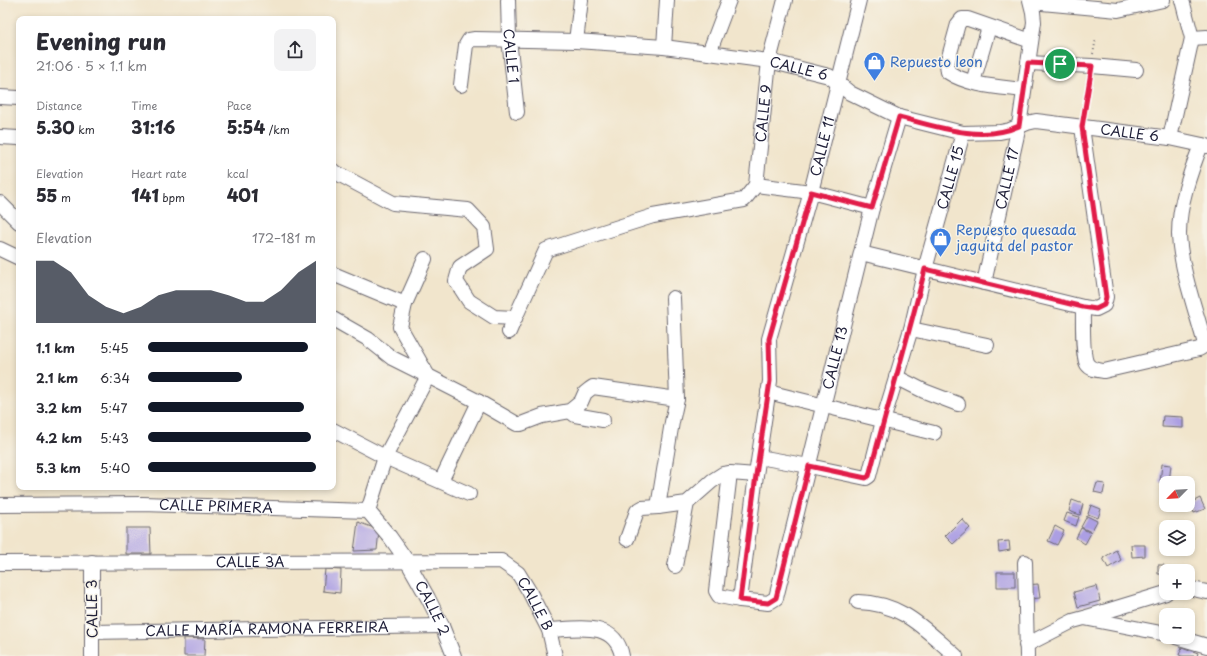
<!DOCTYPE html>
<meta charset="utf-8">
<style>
:root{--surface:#fff;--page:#f2f2f3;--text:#2b2b33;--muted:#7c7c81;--accent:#111827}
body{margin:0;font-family:"Playpen Sans",sans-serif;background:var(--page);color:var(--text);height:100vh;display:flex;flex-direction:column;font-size:15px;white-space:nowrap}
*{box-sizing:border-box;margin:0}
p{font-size:13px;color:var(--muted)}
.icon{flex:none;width:22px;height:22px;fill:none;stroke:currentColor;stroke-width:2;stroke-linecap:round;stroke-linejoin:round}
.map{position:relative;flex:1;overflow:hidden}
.side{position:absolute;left:16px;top:16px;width:320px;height:474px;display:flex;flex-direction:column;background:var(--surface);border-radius:8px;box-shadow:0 2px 6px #0003}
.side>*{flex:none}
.needle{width:26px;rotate:246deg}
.fabs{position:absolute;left:1159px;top:476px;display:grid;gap:8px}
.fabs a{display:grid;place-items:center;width:36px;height:36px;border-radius:8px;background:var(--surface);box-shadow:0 2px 6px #0003;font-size:20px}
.pin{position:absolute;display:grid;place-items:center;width:34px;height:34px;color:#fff;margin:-17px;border:2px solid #fff;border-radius:50%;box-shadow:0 1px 4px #0007}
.round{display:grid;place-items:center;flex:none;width:42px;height:42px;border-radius:8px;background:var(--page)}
.headline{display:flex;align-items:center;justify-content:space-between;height:68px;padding:0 20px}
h1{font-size:22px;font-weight:800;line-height:30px}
.figures{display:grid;grid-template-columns:repeat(3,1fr);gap:6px;height:68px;padding:4px 20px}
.figures div{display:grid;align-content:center}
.figures b{font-size:17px;font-weight:800}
.figures small{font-size:11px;font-weight:400}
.figures p{font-size:11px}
.chart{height:112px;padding:8px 20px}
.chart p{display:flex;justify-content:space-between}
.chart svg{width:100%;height:72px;margin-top:4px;fill:var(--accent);opacity:.7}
ul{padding:0 20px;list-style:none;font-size:13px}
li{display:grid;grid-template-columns:64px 48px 1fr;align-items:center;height:30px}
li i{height:10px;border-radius:5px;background:var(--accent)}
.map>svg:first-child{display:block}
.building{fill:#ac9fe3}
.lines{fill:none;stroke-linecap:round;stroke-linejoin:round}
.minor-casing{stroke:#6a666e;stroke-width:16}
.path{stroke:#6a666e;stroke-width:2;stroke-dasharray:1 3;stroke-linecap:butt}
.minor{stroke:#fff;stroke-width:14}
.route-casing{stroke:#fff;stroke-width:8}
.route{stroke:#e11d48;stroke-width:5}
.labels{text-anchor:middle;stroke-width:3;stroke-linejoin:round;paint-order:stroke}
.street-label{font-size:14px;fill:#22223b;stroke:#f7f3e8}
.shop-label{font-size:14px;fill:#366cbe;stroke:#f7f3e8;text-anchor:start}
</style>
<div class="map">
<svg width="1207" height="656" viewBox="0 0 1207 656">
<rect width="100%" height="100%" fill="#f7f3e8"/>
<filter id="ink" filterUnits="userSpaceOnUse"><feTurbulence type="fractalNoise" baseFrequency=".025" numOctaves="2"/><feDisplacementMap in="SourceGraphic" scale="8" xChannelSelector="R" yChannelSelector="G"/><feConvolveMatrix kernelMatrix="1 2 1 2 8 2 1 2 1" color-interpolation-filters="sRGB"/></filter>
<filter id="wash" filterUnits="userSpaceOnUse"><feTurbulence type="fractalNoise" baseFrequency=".012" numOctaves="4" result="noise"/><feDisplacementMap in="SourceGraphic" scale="16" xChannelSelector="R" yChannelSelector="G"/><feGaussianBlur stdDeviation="0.9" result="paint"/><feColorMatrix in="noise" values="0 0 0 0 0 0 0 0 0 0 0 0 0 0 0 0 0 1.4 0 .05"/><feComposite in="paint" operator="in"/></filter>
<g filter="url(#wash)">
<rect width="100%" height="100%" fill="#f1e5cc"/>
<g id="blocks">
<!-- building -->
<path class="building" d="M1163,416L1183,417V428L1162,427Z
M1162,464L1171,465L1169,483L1166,484L1160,483Z
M1097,483L1105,484L1103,494L1094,492Z
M1200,498L1205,509L1194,513L1190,503Z
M1072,500L1083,504L1080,515L1069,511Z
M1091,505L1101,509L1098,518L1088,514Z
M1067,513L1079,517L1076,526L1064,521Z
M1087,516L1097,521L1091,532L1081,527Z
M962,519L970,528L953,544L945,536Z
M358,522L379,530L377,550L354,551Z
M1055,526L1064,531L1057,545L1048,541Z
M126,528H150L151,554H126Z
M1081,528L1091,533L1085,544L1076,538Z
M1009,541L1010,550L999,552L998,542Z
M1131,545H1145V556L1132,557Z
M1116,550L1121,560L1108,568L1103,558Z
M1158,565H1164V574H1158Z
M325,569L341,570L340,593L323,591Z
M997,572H1015V587H997Z
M1038,584L1040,598L1028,599L1026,585Z
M1097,586L1100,601L1078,607L1074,592Z
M184,638L205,639L204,656H184Z
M1182,647L1198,653L1197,656H1182L1179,655Z"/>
</g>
</g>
<g filter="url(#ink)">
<use href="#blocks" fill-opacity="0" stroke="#6a666e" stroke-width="1"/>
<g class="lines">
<defs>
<g id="minor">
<path id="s1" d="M508,0L509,39L517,112"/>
<path d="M1031,2L1118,10L1163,0"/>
<path d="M1192,38L1207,37"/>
<path d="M576,41L581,0"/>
<path d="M664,47L667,0"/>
<path d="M709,53L729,0"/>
<path d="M1028,63L1092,66L1136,70"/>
<path d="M973,82L989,27"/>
<path id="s2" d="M461,85L466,45L469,40L475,39L576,41L664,47L769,61L829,76L850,93L899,117L963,133L1000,132L1010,130L1027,123L1036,121L1170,138L1207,146"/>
<path d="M1024,90C1000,87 969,86 948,72L947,64L958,24L962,19H968L1031,41"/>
<path d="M0,97L19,98"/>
<path d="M0,137L19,138"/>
<path d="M1170,138L1192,38L1182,0"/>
<path d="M333,171L393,203L468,210L484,227L487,249L460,267L456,281L469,301L494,317L515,318"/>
<path d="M756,185L811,192L872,208"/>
<path d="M0,203L19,222"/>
<path d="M0,249L19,258"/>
<path d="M861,253L1083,307L1096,309L1104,305L1106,297L1082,127"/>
<path d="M425,259L405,304L400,327L428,376L479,402L517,424H521L542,416L570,411L581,402L585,393L590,389L593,387L677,399"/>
<path d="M333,274L405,304"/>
<path id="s3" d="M984,283L1019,126L1034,22L1033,12L1030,0"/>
<path d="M673,298L677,399L672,422L658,507L687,503L712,481L723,474L730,473L756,475"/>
<path d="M1083,307C1083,318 1082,356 1087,364C1091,370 1098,370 1104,371L1199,349L1204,346L1205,344C1196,311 1180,267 1179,234C1179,204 1190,173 1201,145"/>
<path d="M333,319L368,339L392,358L428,376L385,457L368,511"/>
<path d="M911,329L987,345"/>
<path id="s4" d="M509,332L515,318L546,250L653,216L744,200L756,185L769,61L785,0"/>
<path d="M896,377L924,391L958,404"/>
<path d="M768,392L934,433"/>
<path d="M570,411L575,415L603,420"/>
<path d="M333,430L385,457L469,494"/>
<path id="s5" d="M759,457L809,466L866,478L869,476L883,421L911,329L925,269L963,133"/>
<path id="s6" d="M730,473L716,591L719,596L740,600L768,603L776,598L872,208L899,117"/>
<path d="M441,481L479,402"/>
<path id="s7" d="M0,505L143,504L368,511L390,537L407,561L428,598L442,626L454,656"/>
<path d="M627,539L637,511L642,508L658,507"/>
<path d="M92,562V656"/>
<path d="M1025,562L1027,656"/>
<path id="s8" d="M0,563L501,561L518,573L529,591L549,630L555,656"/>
<path d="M675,566L687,503"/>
<path d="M1188,588L1207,592"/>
<path id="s9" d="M740,600L756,475L770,381L769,339L811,192L859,0"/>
<path d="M858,602C903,603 924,629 956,656"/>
<path d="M1087,617L1166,593"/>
<path d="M549,630C577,629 615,620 622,656"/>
<path id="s10" d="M92,632L442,626"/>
<path d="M1176,637L1207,646"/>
<path d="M1026,645L1073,621L1084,618L1166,634"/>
</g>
</defs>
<!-- minor casing -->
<use href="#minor" class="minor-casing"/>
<!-- path -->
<path class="path" d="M1093,54L1096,39
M1084,116L1090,79"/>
<!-- minor -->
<use href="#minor" class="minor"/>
</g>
</g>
<g class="lines" filter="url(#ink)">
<defs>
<path id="route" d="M1028,63L1092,66L1082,127L1106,297L1104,305L1096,309L1083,307L925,269C908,339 887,407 869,476L866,478L809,466L776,598L768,603L740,600L756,475L770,381L769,339L811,192L872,208L899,117C937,127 982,143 1019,126Z"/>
</defs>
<!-- route casing -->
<use href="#route" class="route-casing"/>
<!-- route -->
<use href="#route" class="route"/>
</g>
<!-- icons -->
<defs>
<symbol id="shop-pin" viewBox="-11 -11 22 30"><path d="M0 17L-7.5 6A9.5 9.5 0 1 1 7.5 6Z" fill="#3f7fe0" stroke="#f7f3e8"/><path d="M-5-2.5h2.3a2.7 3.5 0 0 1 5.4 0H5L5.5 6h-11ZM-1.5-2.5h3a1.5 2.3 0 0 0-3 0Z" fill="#fff"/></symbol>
</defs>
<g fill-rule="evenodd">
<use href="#shop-pin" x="862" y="50" width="25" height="34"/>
<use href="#shop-pin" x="928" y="226" width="25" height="34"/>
</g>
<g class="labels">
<!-- street labels -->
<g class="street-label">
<text dy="5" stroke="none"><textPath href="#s1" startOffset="56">CALLE 1</textPath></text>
<text dy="5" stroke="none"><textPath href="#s2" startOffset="378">CALLE 6</textPath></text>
<text dy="5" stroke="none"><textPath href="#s4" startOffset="386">CALLE 9</textPath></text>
<text dy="5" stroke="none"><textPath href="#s2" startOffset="726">CALLE 6</textPath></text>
<text dy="5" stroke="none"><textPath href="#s9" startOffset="463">CALLE 11</textPath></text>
<text dy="5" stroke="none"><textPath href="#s5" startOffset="422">CALLE 15</textPath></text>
<text dy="5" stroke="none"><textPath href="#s3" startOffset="107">CALLE 17</textPath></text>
<text dy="5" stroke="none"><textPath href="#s6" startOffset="431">CALLE 13</textPath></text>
<text dy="5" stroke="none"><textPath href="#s7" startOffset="216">CALLE PRIMERA</textPath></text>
<text dy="5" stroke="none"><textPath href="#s8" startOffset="250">CALLE 3A</textPath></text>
<text dy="5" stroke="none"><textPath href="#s8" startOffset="557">CALLE B</textPath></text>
<text dy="5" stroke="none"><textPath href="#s7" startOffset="485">CALLE 2</textPath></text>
<text transform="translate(92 609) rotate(-91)" y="5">CALLE 3</text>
<text dy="5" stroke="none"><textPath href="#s10" startOffset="175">CALLE MARÍA RAMONA FERREIRA</textPath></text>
</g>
<!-- shop labels -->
<g class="shop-label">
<text x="890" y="67">Repuesto leon</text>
<text x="956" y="235">Repuesto quesada<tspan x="956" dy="16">jaguita del pastor</tspan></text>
</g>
</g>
</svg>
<div class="fabs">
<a><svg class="needle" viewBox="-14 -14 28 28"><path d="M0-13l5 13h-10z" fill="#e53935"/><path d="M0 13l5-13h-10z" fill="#7c7c81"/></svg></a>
<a><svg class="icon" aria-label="layers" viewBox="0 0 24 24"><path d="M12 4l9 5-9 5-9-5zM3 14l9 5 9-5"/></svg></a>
<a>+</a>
<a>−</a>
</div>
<div class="pin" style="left:1060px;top:64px;background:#1e9e55"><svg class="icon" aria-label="arrive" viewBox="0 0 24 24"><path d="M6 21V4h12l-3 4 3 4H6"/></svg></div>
<section class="side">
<div class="headline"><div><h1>Evening run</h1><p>21:06 · 5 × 1.1 km</p></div><a class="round"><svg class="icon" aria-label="share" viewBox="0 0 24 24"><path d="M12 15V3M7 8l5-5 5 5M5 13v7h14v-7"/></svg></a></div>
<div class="figures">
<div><p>Distance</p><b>5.30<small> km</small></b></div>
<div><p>Time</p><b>31:16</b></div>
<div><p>Pace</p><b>5:54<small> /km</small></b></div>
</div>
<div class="figures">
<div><p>Elevation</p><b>55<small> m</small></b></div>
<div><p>Heart rate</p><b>141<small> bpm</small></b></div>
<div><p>kcal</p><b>401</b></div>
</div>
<div class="chart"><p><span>Elevation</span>172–181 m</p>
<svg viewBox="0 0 160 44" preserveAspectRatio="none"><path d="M0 44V6L10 6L20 13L30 27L40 34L50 38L60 34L70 27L80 24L90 24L100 24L110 27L120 31L130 31L140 24L150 13L160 6V44z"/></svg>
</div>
<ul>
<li><b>1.1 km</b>5:45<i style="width:95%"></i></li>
<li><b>2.1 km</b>6:34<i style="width:56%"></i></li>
<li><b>3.2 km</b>5:47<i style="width:93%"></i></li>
<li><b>4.2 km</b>5:43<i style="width:97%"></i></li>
<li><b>5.3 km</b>5:40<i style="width:100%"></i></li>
</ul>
</section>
</div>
